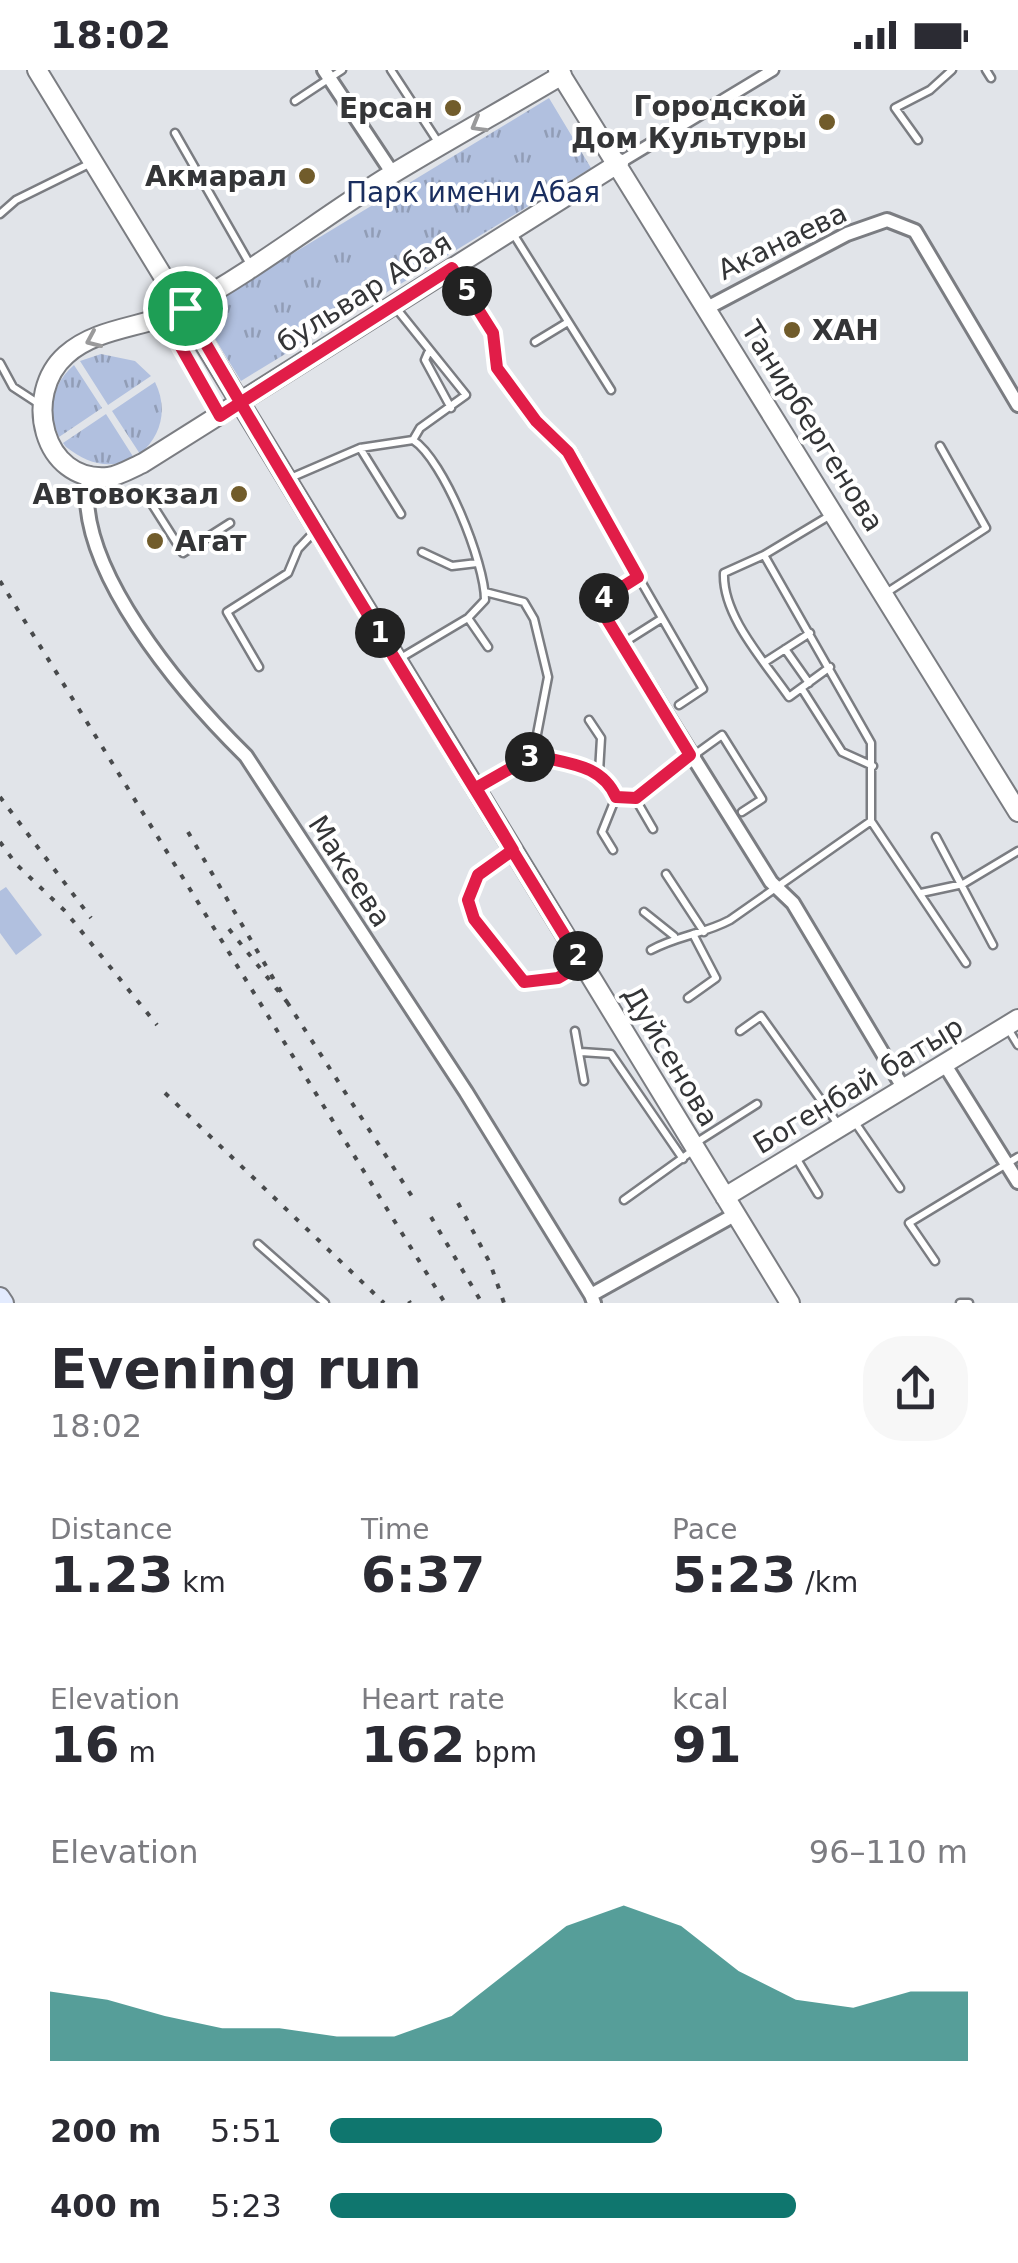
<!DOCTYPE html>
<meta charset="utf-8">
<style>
:root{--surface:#fff;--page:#f7f7f7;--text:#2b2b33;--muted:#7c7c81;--accent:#0f766e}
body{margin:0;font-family:"DejaVu Sans",sans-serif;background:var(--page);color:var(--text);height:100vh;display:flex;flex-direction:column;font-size:38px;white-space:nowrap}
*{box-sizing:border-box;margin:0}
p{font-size:32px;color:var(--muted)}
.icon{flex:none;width:55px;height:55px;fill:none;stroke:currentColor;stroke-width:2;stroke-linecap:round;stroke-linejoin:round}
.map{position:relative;height:1233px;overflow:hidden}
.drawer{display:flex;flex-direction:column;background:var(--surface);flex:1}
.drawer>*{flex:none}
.pin{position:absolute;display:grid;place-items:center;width:85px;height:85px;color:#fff;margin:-42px;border:5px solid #fff;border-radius:50%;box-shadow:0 2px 10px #0007}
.km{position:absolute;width:50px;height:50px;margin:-25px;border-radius:50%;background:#222;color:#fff;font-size:28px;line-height:50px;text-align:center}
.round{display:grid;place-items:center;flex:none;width:105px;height:105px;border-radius:40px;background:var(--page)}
.headline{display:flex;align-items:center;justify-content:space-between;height:170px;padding:0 50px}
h1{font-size:55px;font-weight:700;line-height:75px}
.figures{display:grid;grid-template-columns:repeat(3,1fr);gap:15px;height:170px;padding:10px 50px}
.figures div{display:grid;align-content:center}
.figures b{font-size:50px;font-weight:700}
.figures small{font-size:28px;font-weight:400}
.figures p{font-size:28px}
.chart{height:280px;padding:20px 50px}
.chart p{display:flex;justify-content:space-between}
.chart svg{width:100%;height:180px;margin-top:10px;fill:var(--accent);opacity:.7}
ul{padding:0 50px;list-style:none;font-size:32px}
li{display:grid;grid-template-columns:160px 120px 1fr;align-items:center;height:75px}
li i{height:25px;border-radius:12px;background:var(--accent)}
.status{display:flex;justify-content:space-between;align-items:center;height:70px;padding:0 50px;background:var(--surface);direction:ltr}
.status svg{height:28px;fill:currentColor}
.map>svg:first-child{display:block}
.grass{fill:#b1c0df}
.park{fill:url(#park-tufts)}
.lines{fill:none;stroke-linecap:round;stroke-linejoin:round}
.service-casing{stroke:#7b7d82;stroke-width:11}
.pedestrian-casing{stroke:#7b7d82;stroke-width:15}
.minor-casing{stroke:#7b7d82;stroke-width:18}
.tertiary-casing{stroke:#7b7d82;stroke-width:22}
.secondary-casing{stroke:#7b7d82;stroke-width:22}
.service{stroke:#fff;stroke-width:6}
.pedestrian{stroke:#fff;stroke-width:10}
.minor{stroke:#fff;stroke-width:12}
.tertiary{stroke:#fff;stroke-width:18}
.secondary{stroke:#e3ebfe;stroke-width:18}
.rail{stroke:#484a4c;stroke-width:4;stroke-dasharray:5 10;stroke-linecap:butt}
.oneway{stroke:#9a9a9b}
.route-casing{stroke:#fff;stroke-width:20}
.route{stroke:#e11d48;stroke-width:12}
.poi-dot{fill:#715c2b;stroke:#fff;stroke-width:4}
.labels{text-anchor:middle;stroke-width:8;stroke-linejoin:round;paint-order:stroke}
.poi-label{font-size:28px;font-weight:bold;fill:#343537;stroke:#fff;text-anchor:end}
.park-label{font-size:28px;fill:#1a2e5f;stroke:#fff}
.street-label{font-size:28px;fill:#343537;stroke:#fff}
</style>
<div class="status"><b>18:02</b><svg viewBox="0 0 49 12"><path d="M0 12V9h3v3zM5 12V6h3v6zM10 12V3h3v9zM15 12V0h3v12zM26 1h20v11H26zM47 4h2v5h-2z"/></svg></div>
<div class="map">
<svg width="1018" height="1233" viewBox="0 0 1018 1233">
<defs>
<pattern id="park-tufts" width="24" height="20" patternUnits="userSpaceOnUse" patternTransform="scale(2.5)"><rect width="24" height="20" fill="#b1c0df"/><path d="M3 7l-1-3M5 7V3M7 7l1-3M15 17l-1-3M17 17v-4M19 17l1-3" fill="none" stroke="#919db6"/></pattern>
</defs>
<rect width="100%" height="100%" fill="#e1e4e9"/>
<!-- grass -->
<path class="grass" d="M6,817L42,865L16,885L0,863V821Z"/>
<!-- park -->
<path class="park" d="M549,28L591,98L241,311L198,241Z
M101,284L135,291L151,306L108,335L80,291Z
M74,295L102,338L59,367C47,341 52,314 74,295Z
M155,312C168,338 162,365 140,384L112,341Z
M106,344L134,388C109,400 88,394 66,377L63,373Z"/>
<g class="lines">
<defs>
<path id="service" d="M391,0L440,75
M986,0L991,8
M295,31L342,0
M175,63L251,196
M918,70L895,38L930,20L952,0
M0,144L16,130L93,92
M512,162L611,320
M396,238L466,325L420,358L413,370
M164,248L217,342
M535,272L568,252
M428,283L425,290L451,338
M0,293L13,317L39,334
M360,378L401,444
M288,409L360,378L413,370C444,390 485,493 485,530L468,548L399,589
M150,431L183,483L230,453
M422,482L452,496L477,493
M764,485L724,503C722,546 765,592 789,627L830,597
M639,508L703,619L679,635
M485,522L524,532L534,549L548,607L533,685
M886,523L986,458L940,376
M468,548L488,577
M631,568L661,549
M785,579L809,613
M765,592L810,563
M259,597L227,542L288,503L298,479L316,460
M802,619L842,682L873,696
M589,650L601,668L599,702
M476,718L533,685L599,702L616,727L602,762L613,780
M616,727L635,728L722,665L762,729L742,742
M635,728L653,759
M871,751L966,893
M936,767L993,875
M512,781C468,807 458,825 489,868C500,883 507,901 523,912L558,909L582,894
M666,804L704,862
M921,823L963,814L1018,781
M644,842L674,866
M651,880C676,866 704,864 730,850L871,751V673L764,485L829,446
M688,928L716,908L693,864
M1007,957L1018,975
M575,961L584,1011
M740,961L761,946L838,1054
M581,982L611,984L683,1089
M854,1051L900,1118
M694,1074L757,1034
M795,1086L818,1124
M624,1130L695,1079
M258,1174L325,1233
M935,1191L909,1153L1018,1087
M960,1233H969"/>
<path id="pedestrian" d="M619,93L773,0"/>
<path id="minor" d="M324,0L393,104
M452,198L493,263L497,298L536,351L569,382L638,507L597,533L771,812L793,833L904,1019
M707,238L847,164L887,150L915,161L1018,335
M89,404C70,494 185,626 246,686L466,1022L591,1225
M945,995L1018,1112
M594,1233L591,1225L736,1144"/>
<path id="tertiary" d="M37,0L790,1233
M558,0L1018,742
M562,5C503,40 443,73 384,109C317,151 254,201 185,238C148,258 98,256 66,285C22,324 42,413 108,407C119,406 132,398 143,393L619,93
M725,1127L1018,949"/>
<path id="secondary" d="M0,1227L4,1233"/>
</defs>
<!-- service casing -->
<use href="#service" class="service-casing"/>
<!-- pedestrian casing -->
<use href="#pedestrian" class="pedestrian-casing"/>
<!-- minor casing -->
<use href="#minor" class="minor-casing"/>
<!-- tertiary casing -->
<use href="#tertiary" class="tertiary-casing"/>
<!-- secondary casing -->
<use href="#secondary" class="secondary-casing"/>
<!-- service -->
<use href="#service" class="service"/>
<!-- pedestrian -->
<use href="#pedestrian" class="pedestrian"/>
<!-- minor -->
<use href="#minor" class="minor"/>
<!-- tertiary -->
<use href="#tertiary" class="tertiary"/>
<!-- secondary -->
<use href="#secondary" class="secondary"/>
<!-- rail -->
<path class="rail" d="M0,511L445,1233
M0,727L91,848
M188,762L287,932L229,859
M0,772L16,794L65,841L157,955
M287,932L415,1131
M165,1023L384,1233
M458,1133L490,1193L504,1233
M431,1147L482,1233
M409,1231L410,1233"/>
</g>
<!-- one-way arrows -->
<defs><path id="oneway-chevron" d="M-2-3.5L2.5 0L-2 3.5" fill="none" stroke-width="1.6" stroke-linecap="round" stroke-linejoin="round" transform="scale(2.5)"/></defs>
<g class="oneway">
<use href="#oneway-chevron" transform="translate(478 55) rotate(150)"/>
<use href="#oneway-chevron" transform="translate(93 270) rotate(156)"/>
</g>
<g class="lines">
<defs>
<path id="route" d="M185,238C313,459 449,676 582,894L558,908L524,912L474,849L468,830L478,805L513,780L476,718L534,685C566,694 601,693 616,727L636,728L690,685L597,533L638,507L568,382L536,351L497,298L493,263L452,198L240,333L220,346L164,247L185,238"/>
</defs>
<!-- route casing -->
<use href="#route" class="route-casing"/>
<!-- route -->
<use href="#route" class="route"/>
</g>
<!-- markers -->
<g class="poi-dot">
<circle cx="453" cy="38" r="10"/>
<circle cx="827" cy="52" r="10"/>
<circle cx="307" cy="106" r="10"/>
<circle cx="792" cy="260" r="10"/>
<circle cx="239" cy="424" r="10"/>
<circle cx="155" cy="471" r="10"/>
</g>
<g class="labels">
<!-- poi labels -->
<g class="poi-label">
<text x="807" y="46">Городской<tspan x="807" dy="32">Дом Культуры</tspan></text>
<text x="433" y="48">Ерсан</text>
<text x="287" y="116">Акмарал</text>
<text x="812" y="270" text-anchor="start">ХАН</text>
<text x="219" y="434">Автовокзал</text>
<text x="175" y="481" text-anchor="start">Агат</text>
</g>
<!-- park labels -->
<g class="park-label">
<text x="473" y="132">Парк имени Абая</text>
</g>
<!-- street labels -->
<g class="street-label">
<text transform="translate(782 171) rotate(-26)" y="10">Аканаева</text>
<text transform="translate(364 222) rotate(-32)" y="10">бульвар Абая</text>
<text transform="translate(813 356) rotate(58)" y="10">Танирбергенова</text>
<text transform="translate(350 801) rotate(57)" y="10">Макеева</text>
<text transform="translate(671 986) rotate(59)" y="10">Дуйсенова</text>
<text transform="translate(858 1015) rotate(-31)" y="10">Богенбай батыр</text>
</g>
</g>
</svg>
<div class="pin" style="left:185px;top:238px;background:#1e9e55"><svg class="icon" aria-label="arrive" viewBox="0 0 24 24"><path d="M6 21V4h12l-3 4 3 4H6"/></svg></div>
<b class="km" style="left:380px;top:563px">1</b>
<b class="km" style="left:578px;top:886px">2</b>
<b class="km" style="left:530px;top:687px">3</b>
<b class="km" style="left:604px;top:528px">4</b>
<b class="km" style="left:467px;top:221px">5</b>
</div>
<section class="drawer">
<div class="headline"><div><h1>Evening run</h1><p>18:02</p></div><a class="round"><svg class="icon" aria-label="share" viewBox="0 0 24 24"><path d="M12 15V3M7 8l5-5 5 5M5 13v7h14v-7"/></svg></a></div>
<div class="figures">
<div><p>Distance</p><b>1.23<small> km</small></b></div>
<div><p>Time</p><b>6:37</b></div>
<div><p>Pace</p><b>5:23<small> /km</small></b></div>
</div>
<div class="figures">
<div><p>Elevation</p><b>16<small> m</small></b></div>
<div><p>Heart rate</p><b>162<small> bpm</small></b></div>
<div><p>kcal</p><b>91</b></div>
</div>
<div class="chart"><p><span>Elevation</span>96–110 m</p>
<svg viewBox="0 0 160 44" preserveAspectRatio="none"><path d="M0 44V27L10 29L20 33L30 36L40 36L50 38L60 38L70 33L80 22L90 11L100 6L110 11L120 22L130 29L140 31L150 27L160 27V44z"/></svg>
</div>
<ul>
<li><b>200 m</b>5:51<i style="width:52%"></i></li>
<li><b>400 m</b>5:23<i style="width:73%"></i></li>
</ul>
</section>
